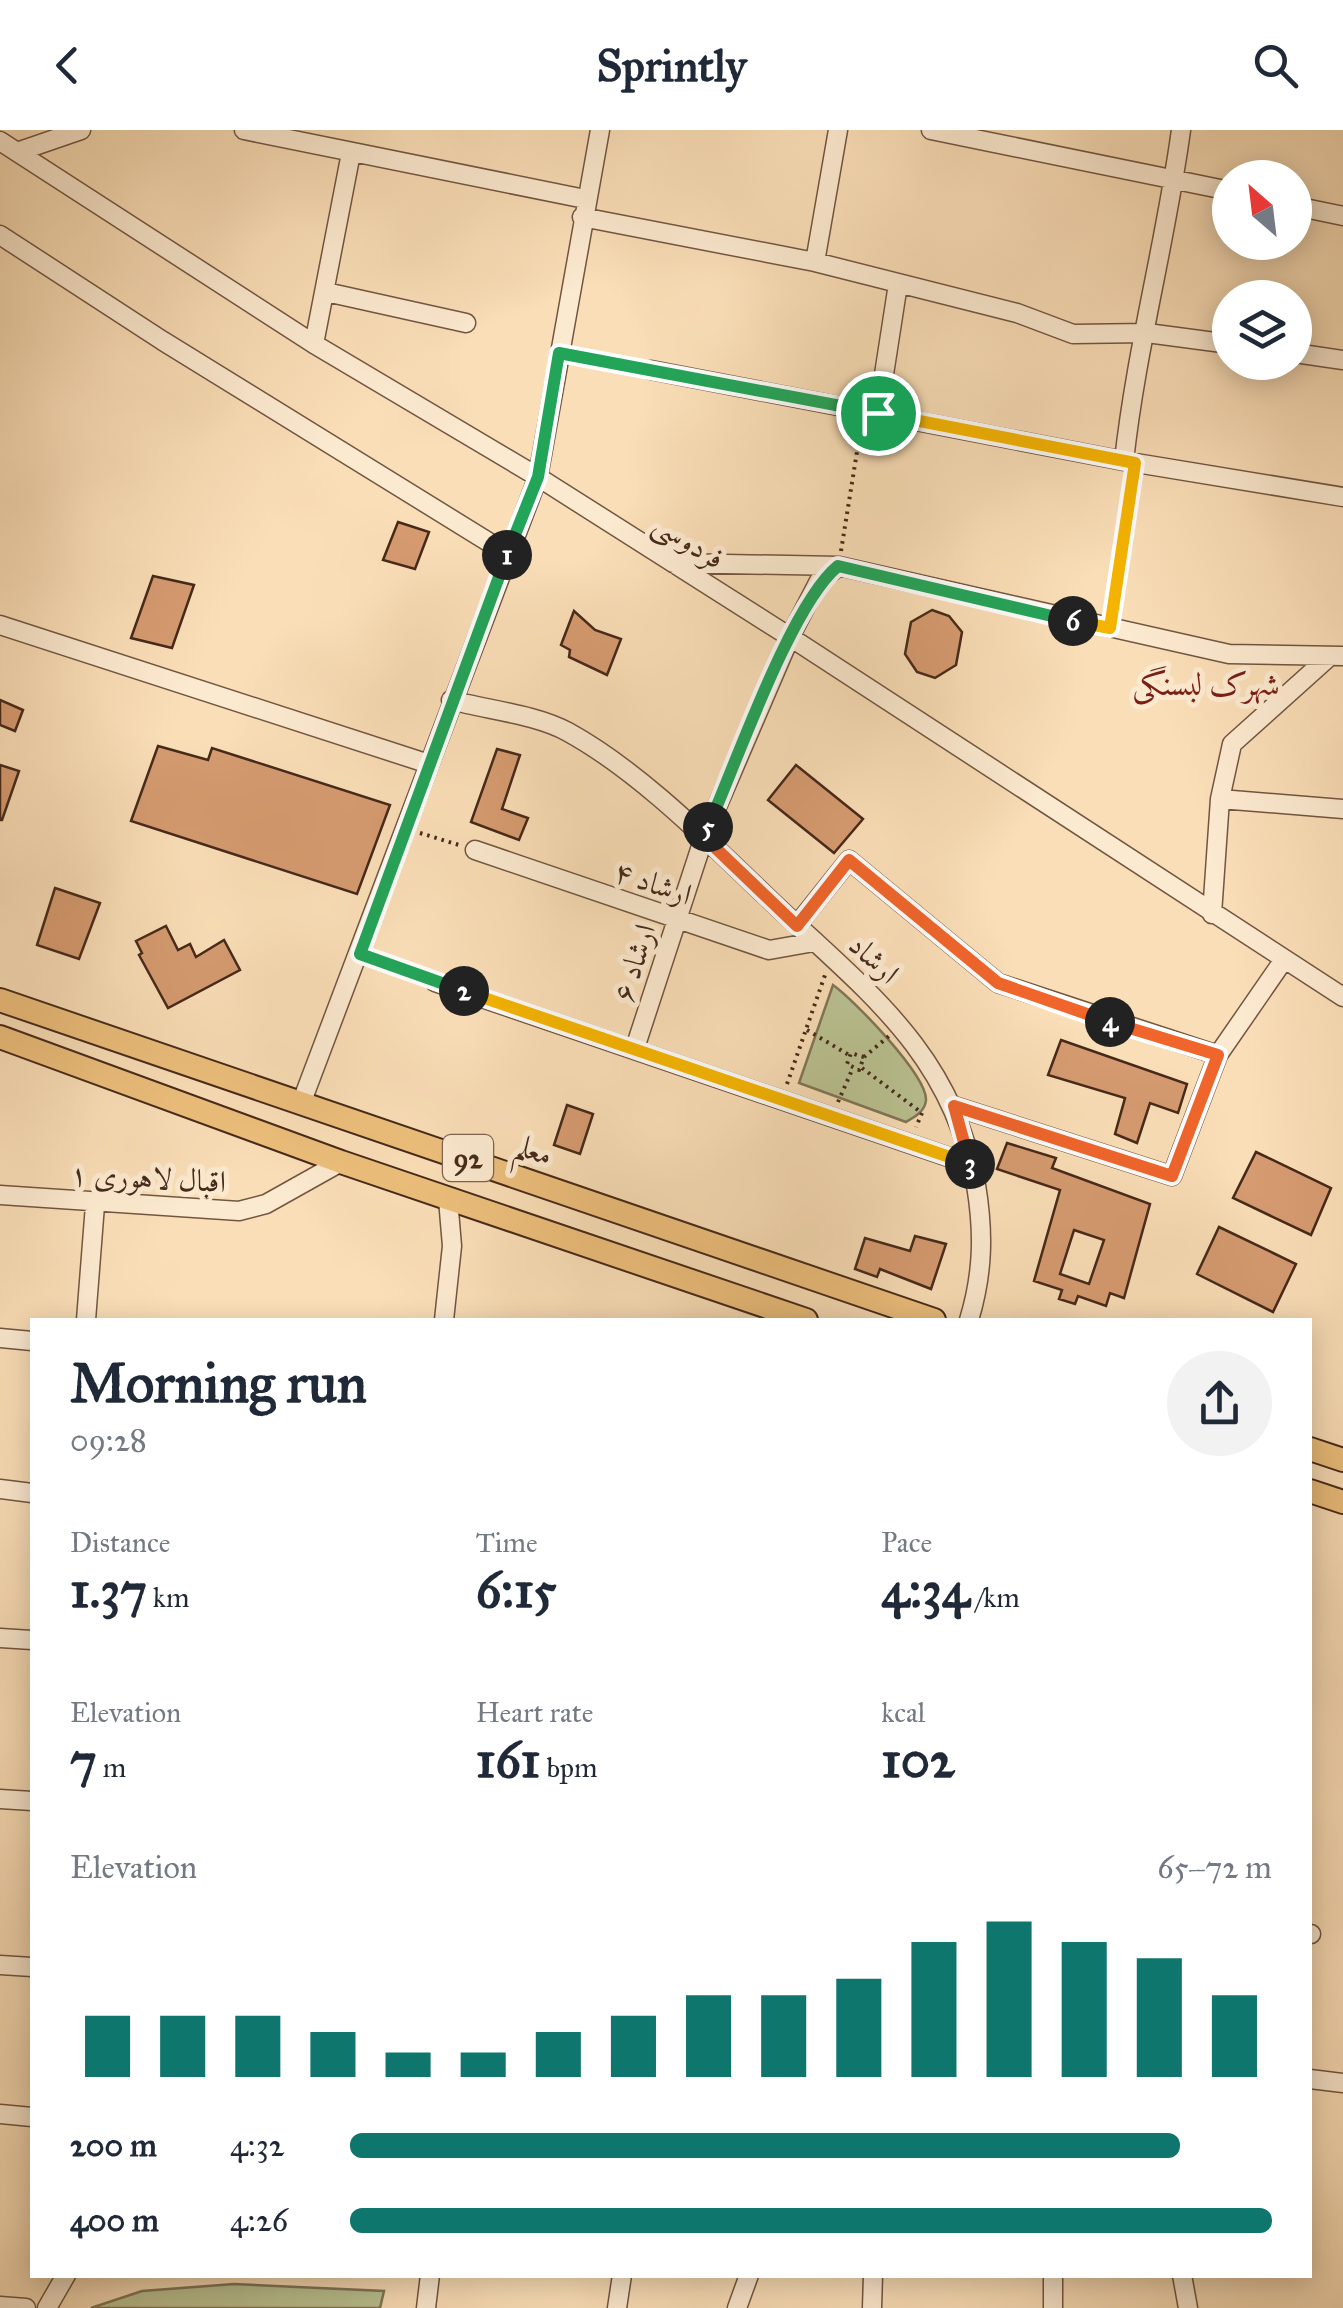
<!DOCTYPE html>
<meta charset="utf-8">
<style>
:root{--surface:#fff;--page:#f2f2f3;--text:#1f2937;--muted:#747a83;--accent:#0f766e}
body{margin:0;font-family:"IM FELL Great Primer",Amiri,serif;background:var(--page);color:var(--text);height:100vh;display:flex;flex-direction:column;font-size:38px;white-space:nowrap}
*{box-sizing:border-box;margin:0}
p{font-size:32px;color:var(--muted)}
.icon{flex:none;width:55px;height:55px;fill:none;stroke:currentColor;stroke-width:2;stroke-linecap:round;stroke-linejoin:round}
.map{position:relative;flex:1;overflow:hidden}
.sheet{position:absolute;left:30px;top:1188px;width:1282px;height:960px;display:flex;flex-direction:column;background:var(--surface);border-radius:0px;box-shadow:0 5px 25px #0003}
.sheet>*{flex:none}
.needle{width:65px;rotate:332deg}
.tools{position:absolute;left:1212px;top:30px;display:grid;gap:20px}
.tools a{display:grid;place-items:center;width:100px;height:100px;border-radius:50%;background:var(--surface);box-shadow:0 5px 25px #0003;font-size:50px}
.pin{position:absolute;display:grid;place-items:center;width:85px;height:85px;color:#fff;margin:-42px;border:5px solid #fff;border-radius:50%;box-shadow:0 2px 10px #0007}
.km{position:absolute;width:50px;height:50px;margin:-25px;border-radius:50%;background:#222;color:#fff;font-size:28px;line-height:50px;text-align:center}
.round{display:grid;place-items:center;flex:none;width:105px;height:105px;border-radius:52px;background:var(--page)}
.headline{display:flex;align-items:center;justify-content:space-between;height:170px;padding:0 40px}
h1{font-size:55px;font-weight:700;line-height:75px}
.figures{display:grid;grid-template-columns:repeat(3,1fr);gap:15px;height:170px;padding:10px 40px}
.figures div{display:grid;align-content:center}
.figures b{font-size:50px;font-weight:700}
.figures small{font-size:28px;font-weight:400}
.figures p{font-size:28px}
.chart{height:280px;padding:20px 40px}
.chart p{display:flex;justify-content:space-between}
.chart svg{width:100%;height:180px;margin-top:10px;stroke:var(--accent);stroke-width:6}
ul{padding:0 40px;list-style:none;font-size:32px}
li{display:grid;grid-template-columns:160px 120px 1fr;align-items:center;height:75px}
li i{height:25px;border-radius:12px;background:var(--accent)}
header{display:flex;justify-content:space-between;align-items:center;height:130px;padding:0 40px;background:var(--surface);font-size:45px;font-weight:700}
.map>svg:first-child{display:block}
.green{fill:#bac292;stroke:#807656;stroke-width:2.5}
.building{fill:#d69b70;stroke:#45291a;stroke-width:2.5;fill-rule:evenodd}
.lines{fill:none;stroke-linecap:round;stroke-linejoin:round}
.minor-casing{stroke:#725641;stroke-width:21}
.major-casing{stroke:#45291a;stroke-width:26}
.path{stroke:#45291a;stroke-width:4;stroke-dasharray:2.5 5;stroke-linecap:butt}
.minor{stroke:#fcead0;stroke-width:18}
.major{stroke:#edbf7c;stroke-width:22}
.split-1-casing{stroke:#fff;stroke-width:20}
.split-2-casing{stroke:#fff;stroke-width:20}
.split-3-casing{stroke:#fff;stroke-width:20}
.split-4-casing{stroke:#fff;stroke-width:20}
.split-5-casing{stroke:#fff;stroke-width:20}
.split-6-casing{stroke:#fff;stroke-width:20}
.split-7-casing{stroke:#fff;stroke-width:20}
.split-1{stroke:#22a559;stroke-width:12}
.split-2{stroke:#22a559;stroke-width:12}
.split-3{stroke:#f5b400;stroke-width:12}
.split-4{stroke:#f0652b;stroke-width:12}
.split-5{stroke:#f0652b;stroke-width:12}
.split-6{stroke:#22a559;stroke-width:12}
.split-7{stroke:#f5b400;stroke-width:12}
.labels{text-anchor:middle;stroke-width:10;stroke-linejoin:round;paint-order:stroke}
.shield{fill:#fcead0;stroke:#7c6351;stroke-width:2.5}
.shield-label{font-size:28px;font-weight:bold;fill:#45291a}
.street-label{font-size:30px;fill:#45291a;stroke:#fcead0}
.neighbourhood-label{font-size:32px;fill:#7a1f14;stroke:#fcead0}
</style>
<header><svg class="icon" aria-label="back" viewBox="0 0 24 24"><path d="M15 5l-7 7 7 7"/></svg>Sprintly<svg class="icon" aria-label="search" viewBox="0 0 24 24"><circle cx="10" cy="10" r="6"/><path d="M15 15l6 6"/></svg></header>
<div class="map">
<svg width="1343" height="2178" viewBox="0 0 1343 2178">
<rect width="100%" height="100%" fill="#fadeb7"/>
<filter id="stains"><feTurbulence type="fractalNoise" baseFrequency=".002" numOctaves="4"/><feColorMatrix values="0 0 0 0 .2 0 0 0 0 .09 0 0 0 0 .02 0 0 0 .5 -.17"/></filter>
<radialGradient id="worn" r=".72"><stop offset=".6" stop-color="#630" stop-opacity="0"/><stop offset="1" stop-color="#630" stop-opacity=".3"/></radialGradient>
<!-- green -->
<path class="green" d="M833,855C853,869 927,945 926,970C925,982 914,987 906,992L799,953Z
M234,2154L384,2161L380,2178H91L142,2161Z"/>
<!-- building -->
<path class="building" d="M398,392L429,402L415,439L383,430Z
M153,446L194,455L172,518L131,508Z
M932,480L949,486L962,502L956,535L935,548L917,542L905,524L911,492Z
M574,481L595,500L621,509L607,545L569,527L570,520L561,515Z
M0,570L23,580L15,601L0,595Z
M158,616L208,630L212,618L390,675L357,764L131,691Z
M497,619L520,625L502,679L528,688L519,710L471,692Z
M0,635L19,641L2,690H0Z
M796,635L863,689L834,723L768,670Z
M55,758L100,773L79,829L37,815Z
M166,796L178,820L190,814L196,827L224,810L240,840L168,878L139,825L142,823L136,811Z
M1061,910L1187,954L1178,983L1150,973L1137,1013L1115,1004L1125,968L1048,945Z
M567,975L593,984L580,1024L554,1015Z
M1007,1013L1056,1028L1052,1038L1150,1074L1124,1168L1110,1163L1106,1176L1078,1166L1075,1174L1059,1169L1062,1160L1034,1151L1060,1060L997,1039ZM1074,1100L1104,1110L1089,1154L1060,1144Z
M1256,1022L1331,1058L1311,1105L1233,1068Z
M1219,1097L1296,1134L1273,1182L1197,1144Z
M915,1106L946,1114L931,1159L880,1139L877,1147L855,1139L865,1108L910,1121Z"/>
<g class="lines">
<defs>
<path id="minor" d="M244,0L585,69
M931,0L1230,61
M0,11L314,214L538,347L790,507L1343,867
M17,22L81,0
M1295,76L1343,86
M582,87L815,132L1017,183L1073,204L1147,203L1230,214
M0,105L163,211L508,424
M815,132L838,0
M326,162L466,193
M314,214L351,23
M1295,223L1343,230
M651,240L1124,331L1343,367
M878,283L898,154
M1124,331C1136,220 1166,111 1181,0
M673,433L839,436L1229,524L1343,526
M0,495L429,634
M451,570C487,580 535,584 568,602C639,641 708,711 767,767C861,857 951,919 976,1055C984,1103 983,1144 969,1190
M1220,669L1343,679
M475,720L769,820L814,812
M1212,784L1220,669L1232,614L1330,526
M797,795L849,730L998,853L1218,925
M435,852L972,1035
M635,918L704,707L790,507L819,451L839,436
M302,971L538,347L600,0
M954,976L1172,1046L1218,925L1283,831
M0,1065L239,1081L266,1074L341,1032
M86,1190L95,1075
M444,1190L452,1116L448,1069
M0,1208L32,1211
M0,1359L32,1363
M0,1508L32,1510
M0,1669L32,1671
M1310,1804H1311
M0,1835L32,1837
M1310,1949L1343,1953
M0,1984L32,1987
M1182,2145L1188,2178
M0,2176L26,2178
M47,2178L66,2145
M426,2178L430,2145
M617,2178L622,2145
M737,2178L749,2145
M872,2178L873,2145
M1053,2178V2145"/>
<path id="major" d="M0,870L934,1190
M0,907L341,1032L806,1190
M1310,1319L1343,1330
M1310,1361L1343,1372"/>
</defs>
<!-- minor casing -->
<use href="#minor" class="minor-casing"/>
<!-- major casing -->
<use href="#major" class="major-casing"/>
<!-- path -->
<path class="path" d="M578,226L633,236
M841,421L861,297
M1112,481L1133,348
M420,703L459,715
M374,829L421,847
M807,900L849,925
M864,927L851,923L847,934L859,940L864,927L889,906
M862,938L922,983L916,997
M787,954L825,845
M838,972L852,940"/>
<!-- minor -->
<use href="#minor" class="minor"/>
<!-- major -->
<use href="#major" class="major"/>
</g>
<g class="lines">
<defs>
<path id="split-1" d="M507,425L538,347L559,223L878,283"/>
<path id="split-2" d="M464,861L360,824L507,425"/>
<path id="split-3" d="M464,861L970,1034"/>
<path id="split-4" d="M970,1034L954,976L1172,1046L1218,925L1110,892"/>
<path id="split-5" d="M708,697L704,707L797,796L849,730L998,853L1110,892"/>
<path id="split-6" d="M708,697C736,634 791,474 838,436L1073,491"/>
<path id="split-7" d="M878,283L1135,333L1110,498L1073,491"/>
</defs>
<!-- split-1 casing -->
<use href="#split-1" class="split-1-casing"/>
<!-- split-2 casing -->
<use href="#split-2" class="split-2-casing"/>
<!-- split-3 casing -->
<use href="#split-3" class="split-3-casing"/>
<!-- split-4 casing -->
<use href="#split-4" class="split-4-casing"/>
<!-- split-5 casing -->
<use href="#split-5" class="split-5-casing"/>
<!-- split-6 casing -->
<use href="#split-6" class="split-6-casing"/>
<!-- split-7 casing -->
<use href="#split-7" class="split-7-casing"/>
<!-- split-1 -->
<use href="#split-1" class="split-1"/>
<!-- split-2 -->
<use href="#split-2" class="split-2"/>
<!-- split-3 -->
<use href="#split-3" class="split-3"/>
<!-- split-4 -->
<use href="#split-4" class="split-4"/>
<!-- split-5 -->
<use href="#split-5" class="split-5"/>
<!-- split-6 -->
<use href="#split-6" class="split-6"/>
<!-- split-7 -->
<use href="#split-7" class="split-7"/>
</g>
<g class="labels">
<!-- shield labels -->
<rect class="shield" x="443" y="1005" width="50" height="46" rx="8"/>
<g class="shield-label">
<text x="468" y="1038">92</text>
</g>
<!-- street labels -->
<g class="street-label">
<text transform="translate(689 411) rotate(32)" y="10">فردوسی</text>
<text transform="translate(653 753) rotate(19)" y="10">ارشاد ۴</text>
<text transform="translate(874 829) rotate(43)" y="10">ارشاد</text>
<text transform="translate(634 833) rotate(-72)" y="10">ارشاد ۶</text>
<text transform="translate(534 1020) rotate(19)" y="10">معلم</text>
<text transform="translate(148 1048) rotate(3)" y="10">اقبال لاهوری ۱</text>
</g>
<!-- neighbourhood labels -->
<g class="neighbourhood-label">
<text x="1206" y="565">شهرک لبسنگی</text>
</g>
</g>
<rect width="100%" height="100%" filter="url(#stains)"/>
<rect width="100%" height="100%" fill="url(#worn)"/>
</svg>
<div class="tools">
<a><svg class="needle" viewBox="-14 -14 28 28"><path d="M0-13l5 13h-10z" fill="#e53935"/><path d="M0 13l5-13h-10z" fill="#747a83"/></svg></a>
<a><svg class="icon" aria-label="layers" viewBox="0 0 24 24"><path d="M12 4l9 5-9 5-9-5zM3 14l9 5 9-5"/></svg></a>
</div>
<div class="pin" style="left:878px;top:283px;background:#1e9e55"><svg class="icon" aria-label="arrive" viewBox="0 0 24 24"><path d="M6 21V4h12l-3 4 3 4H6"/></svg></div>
<b class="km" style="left:507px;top:425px">1</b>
<b class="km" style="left:464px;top:861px">2</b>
<b class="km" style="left:970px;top:1034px">3</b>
<b class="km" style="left:1110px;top:892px">4</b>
<b class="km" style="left:708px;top:697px">5</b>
<b class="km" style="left:1073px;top:491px">6</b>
<section class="sheet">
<div class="headline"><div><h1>Morning run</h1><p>09:28</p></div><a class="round"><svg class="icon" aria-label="share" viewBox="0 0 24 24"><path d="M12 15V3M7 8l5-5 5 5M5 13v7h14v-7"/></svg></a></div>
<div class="figures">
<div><p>Distance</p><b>1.37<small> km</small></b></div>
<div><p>Time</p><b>6:15</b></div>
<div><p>Pace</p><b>4:34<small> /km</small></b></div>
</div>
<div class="figures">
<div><p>Elevation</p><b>7<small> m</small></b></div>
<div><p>Heart rate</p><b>161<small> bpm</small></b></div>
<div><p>kcal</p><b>102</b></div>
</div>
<div class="chart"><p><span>Elevation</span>65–72 m</p>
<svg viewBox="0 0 160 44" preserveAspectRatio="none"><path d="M5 44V29M15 44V29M25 44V29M35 44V33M45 44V38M55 44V38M65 44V33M75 44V29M85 44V24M95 44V24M105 44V20M115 44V11M125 44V6M135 44V11M145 44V15M155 44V24"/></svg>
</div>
<ul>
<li><b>200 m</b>4:32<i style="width:90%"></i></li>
<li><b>400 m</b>4:26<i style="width:100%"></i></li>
</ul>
</section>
</div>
